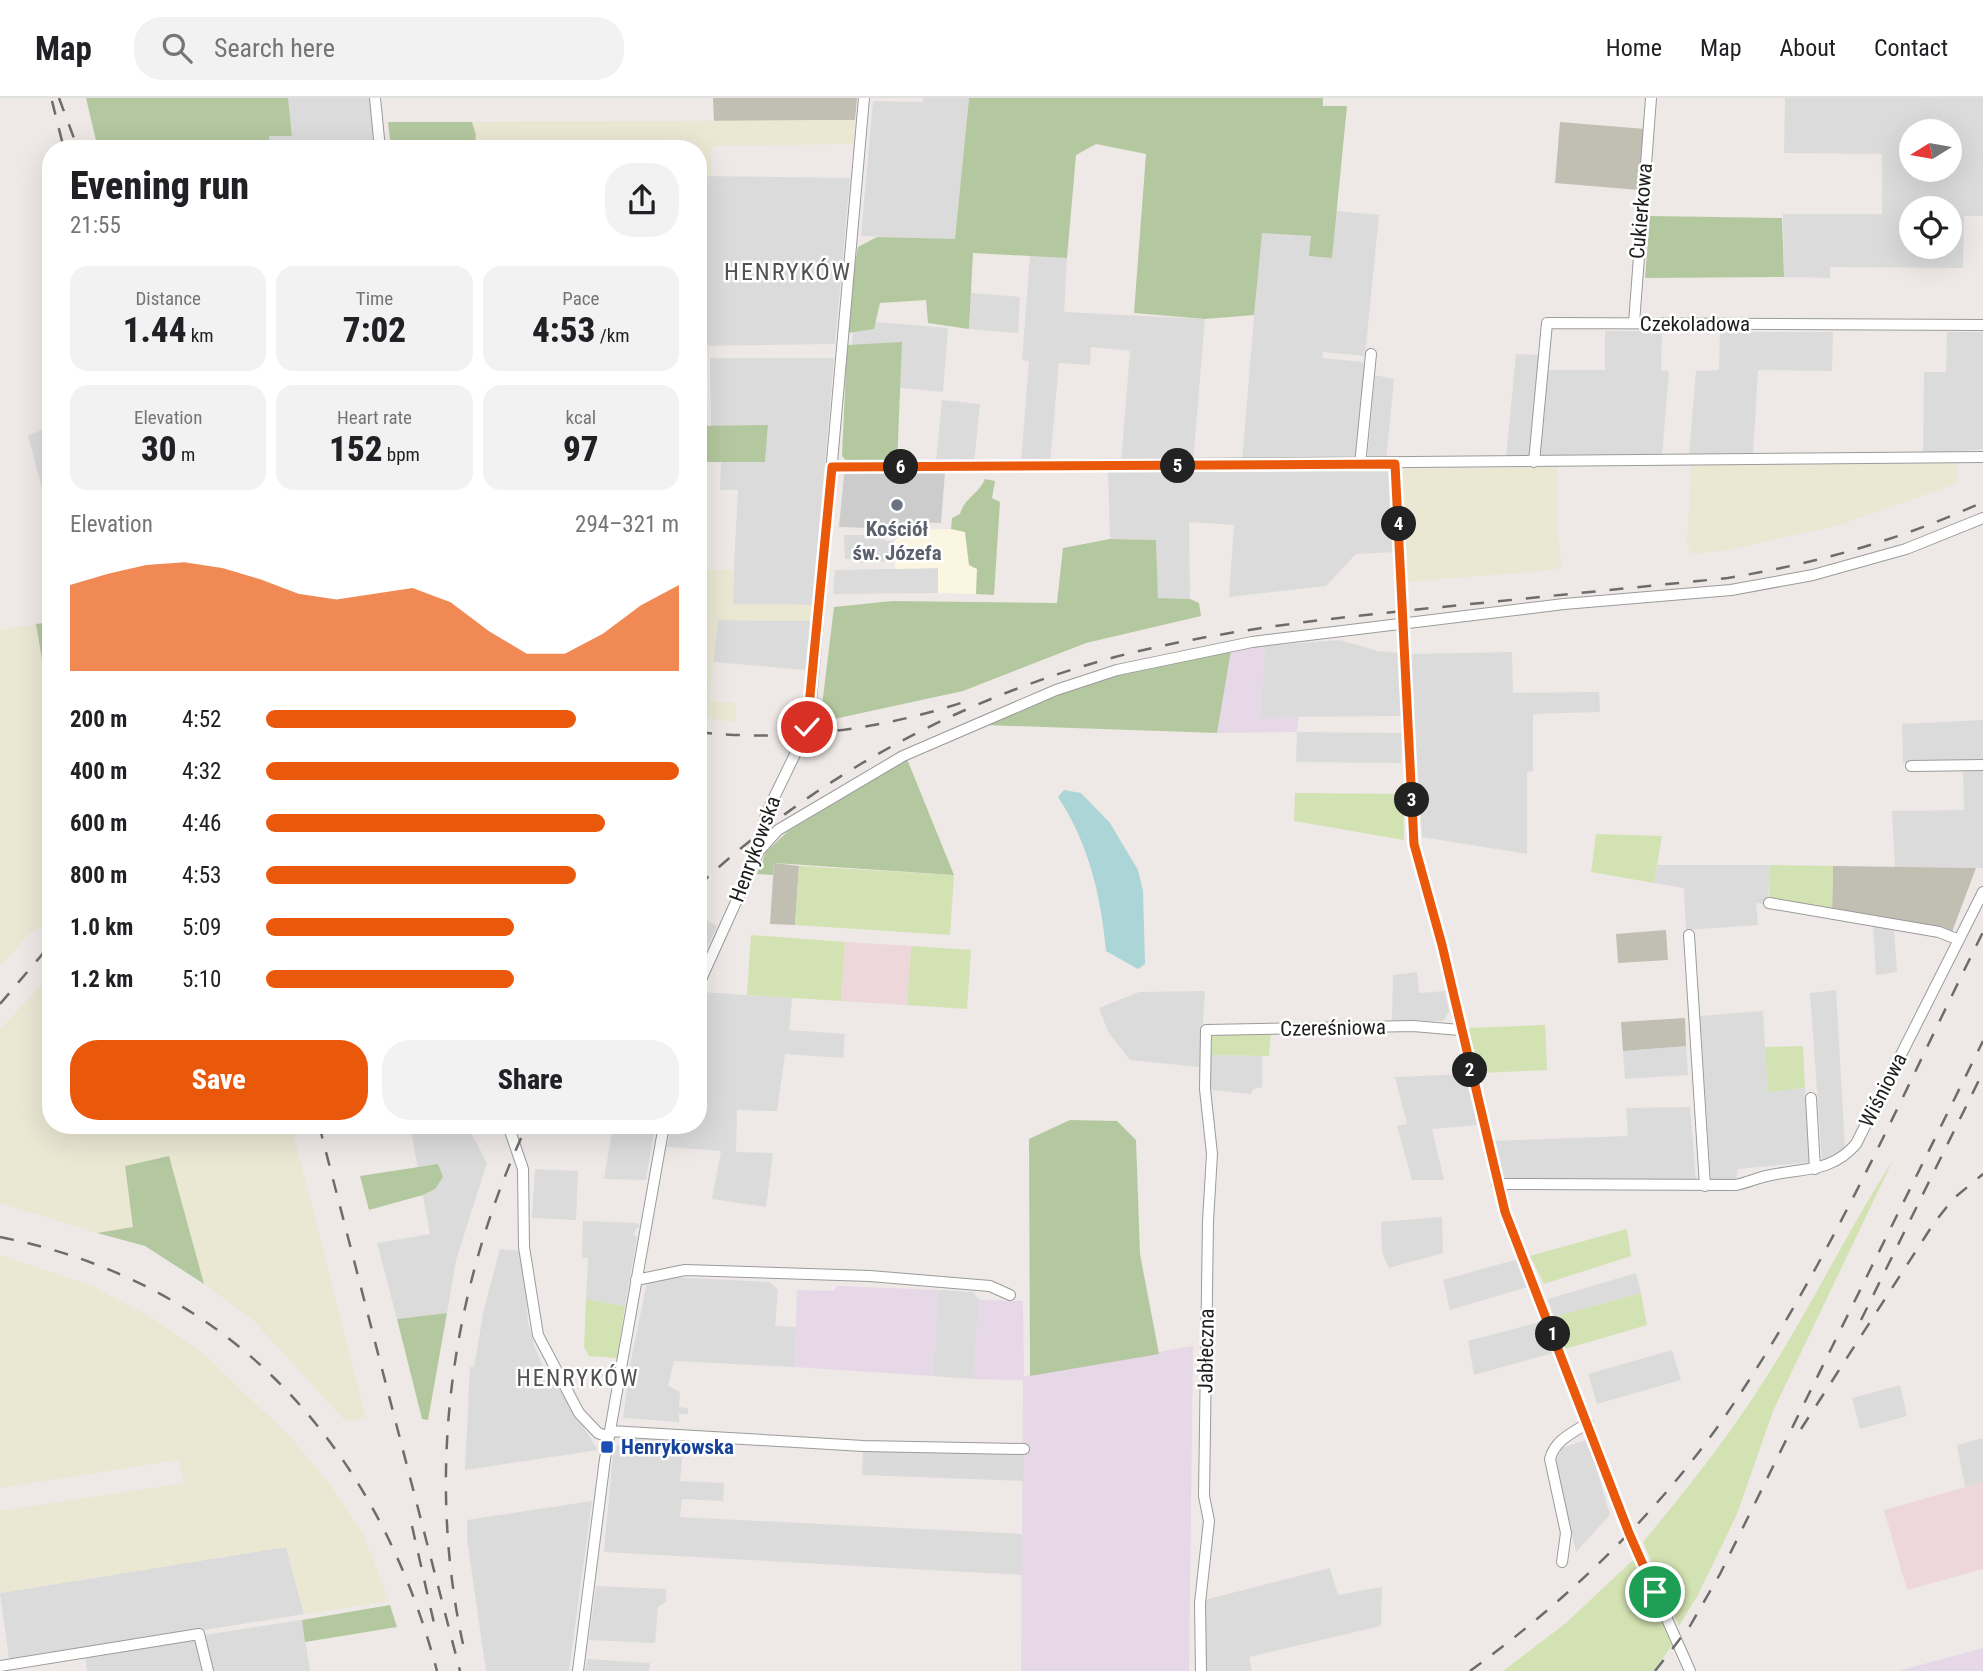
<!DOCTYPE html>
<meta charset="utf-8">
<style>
:root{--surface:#fff;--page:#f2f2f2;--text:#202124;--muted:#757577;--line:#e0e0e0;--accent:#ea580c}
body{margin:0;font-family:"Roboto Condensed",sans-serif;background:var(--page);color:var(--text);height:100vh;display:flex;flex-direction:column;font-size:26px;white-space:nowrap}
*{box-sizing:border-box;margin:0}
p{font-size:23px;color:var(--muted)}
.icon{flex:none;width:38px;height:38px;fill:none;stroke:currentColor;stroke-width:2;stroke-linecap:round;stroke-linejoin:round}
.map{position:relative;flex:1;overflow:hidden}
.panel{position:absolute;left:42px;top:42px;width:665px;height:994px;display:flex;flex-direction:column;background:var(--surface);border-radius:28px;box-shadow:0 7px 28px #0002}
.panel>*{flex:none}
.needle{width:46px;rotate:259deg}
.controls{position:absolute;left:1899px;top:21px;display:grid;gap:14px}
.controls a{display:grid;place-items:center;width:63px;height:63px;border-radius:50%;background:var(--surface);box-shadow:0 7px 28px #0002;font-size:35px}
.pin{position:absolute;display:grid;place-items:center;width:60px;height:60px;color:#fff;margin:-30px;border:4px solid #fff;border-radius:50%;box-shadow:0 2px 7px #0007}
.km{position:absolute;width:35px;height:35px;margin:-18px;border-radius:50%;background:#222;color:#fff;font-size:19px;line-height:35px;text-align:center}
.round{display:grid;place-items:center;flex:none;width:74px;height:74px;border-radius:28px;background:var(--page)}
.overview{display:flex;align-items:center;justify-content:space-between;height:119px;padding:0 28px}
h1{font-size:38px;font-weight:800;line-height:52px}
.figures{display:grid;grid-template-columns:repeat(3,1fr);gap:10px;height:119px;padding:7px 28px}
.figures div{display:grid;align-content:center;border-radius:18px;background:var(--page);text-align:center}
.figures b{font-size:35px;font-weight:800}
.figures small{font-size:19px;font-weight:400}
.figures p{font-size:19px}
.chart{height:196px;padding:14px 28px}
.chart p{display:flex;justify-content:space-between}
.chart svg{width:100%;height:126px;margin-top:7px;fill:var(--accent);opacity:.7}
.primary-button{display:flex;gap:14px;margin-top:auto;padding:14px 28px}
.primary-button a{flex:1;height:80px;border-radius:28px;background:var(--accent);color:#fff;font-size:28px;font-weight:800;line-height:80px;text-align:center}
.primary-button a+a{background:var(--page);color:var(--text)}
ul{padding:0 28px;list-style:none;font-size:23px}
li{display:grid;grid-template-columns:112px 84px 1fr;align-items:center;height:52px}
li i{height:18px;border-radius:9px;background:var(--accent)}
header{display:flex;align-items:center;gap:42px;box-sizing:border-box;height:98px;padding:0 35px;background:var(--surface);border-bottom:2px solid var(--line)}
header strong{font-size:33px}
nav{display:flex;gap:38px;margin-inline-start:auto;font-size:24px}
.search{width:490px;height:63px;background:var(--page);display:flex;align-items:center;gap:18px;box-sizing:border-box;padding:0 24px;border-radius:28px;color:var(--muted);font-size:26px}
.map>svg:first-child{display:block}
.residential{fill:#dcdbdb;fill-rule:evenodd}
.commercial{fill:#edd7da}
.industrial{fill:#e6d8e6}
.education{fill:#fbf6e1}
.religious{fill:#ccc}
.construction{fill:#c1beb2}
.farmland{fill:#eae7d3}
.grass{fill:#d3e2b2}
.forest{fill:#b4c89f}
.parking{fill:#dadada}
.water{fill:#abd5d6}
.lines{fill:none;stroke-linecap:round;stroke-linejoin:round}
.minor-casing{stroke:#9b9b9b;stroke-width:12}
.minor{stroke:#fff;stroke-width:10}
.rail{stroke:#6c6c6c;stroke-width:2.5;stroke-dasharray:14 14;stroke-linecap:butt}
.route-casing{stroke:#fff;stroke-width:14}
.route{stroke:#ea580c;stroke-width:9}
.worship-dot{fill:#6b7280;stroke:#fff;stroke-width:2.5}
.transit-dot{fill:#1a4fb4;stroke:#fff;stroke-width:2.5}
.labels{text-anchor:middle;stroke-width:5;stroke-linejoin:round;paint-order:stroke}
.street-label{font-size:21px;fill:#1e1e1e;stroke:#fff}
.worship-label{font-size:21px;font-weight:bold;fill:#5b616d;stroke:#fff}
.transit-label{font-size:21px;font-weight:bold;fill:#164399;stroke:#fff;text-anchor:start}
.neighbourhood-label{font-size:23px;letter-spacing:2px;fill:#515151;stroke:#fff}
.quarter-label{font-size:24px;letter-spacing:2px;fill:#515151;stroke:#fff}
</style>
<header>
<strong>Map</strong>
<div class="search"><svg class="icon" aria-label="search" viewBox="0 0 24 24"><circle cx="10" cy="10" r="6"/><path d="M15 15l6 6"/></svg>Search here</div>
<nav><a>Home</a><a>Map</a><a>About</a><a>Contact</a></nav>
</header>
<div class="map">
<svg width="1983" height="1573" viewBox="0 0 1983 1573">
<rect width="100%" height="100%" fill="#eee9e6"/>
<!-- residential -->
<path class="residential" d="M288,0H372L377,51H270L269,38L292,37Z
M923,0H969L955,142L861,138L873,3L923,4Z
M1785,0H1983V118H1964L1963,170L1830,169V180L1784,179L1783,116H1882V56L1784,55ZM1911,33H1950V72H1911ZM1911,110H1950V149H1911Z
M698,78L850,80L835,246L698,248Z
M1336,113L1379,117L1365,258L1323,254L1322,260L1362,264L1365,267L1356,360L1242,364L1261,134L1311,138L1332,160Z
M1030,157L1067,160L1064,214L1205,221L1193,365L1121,364L1130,253L1091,249L1090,267L1059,265L1050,364H1021L1029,263L1022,262Z
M971,195L1020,199L1018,235L969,231Z
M854,222L948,230L943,294L848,285Z
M1605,233H1662L1661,272L1669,273L1662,358L1539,360L1547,272H1605Z
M1720,234H1833L1832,273L1758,272L1753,355L1689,356L1696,273L1719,272Z
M1947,234H1983V351L1923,357L1924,274H1946Z
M1516,256L1540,257L1530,360H1506Z
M710,260H834L813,507L732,506L738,392H720L721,364H765L768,328H711Z
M1375,277L1394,281L1386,364H1367Z
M942,302L980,306L974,364L936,363Z
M51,329V420L50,421L28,337Z
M1393,370L1397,454L1356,456L1326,488L1229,499L1234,427L1189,424L1190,501L1158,500L1156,442L1110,441L1108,373Z
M938,470V495L833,496L835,472Z
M718,522L812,523L807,572L713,564Z
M1340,542L1378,553L1401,555L1403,618L1260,619L1265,548Z
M1512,554L1513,595L1599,594L1600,614L1533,616V673L1527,674V756L1422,739L1420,698H1416L1410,556Z
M1983,622V664L1903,665L1902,626Z
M1297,634L1402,635L1401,665L1296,664Z
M1983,669V770L1895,769L1892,713L1964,712L1963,670Z
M1657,767H1770L1768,807L1756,805L1758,827L1686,832L1684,790L1654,785Z
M698,817L717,828L698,871Z
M1873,826L1894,831L1897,874L1876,877Z
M1417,874L1419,895L1445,893L1449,914L1443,923L1392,922L1393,877Z
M1836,892L1845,1051L1822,1062L1810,895Z
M1205,893L1200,969L1130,962L1108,934L1099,910L1139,894Z
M702,894L792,900L789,932L845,936L843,960L785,956L777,1013L737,1012L736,1054L773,1055L766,1109L712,1101L721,1053L667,1049L671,1027H698V907Z
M1763,913L1768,994L1805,990L1811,1064L1738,1071L1736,1082H1711L1700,918Z
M1686,948L1688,977L1625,981L1623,953Z
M1211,957L1262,958V989L1253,991L1251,996L1211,992Z
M1466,976L1477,1027L1432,1031L1444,1082H1412L1397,1028L1407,1026L1395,979Z
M1690,1009L1696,1083L1503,1081L1498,1078L1491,1043L1628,1038L1626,1010Z
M410,1027H467L487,1065L456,1162L447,1215L397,1221L377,1145L430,1136Z
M613,1027H655L646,1082L604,1081Z
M535,1071L578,1073L576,1122L532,1120Z
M1442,1119L1443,1155L1389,1170L1382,1154L1381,1124Z
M583,1123L638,1125L640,1129L636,1130L634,1137L637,1139L625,1208L586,1201L588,1160L582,1159Z
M500,1151L522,1153L528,1224L535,1250L550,1284L556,1286L598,1352L465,1372L470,1269H474L484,1211Z
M1518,1161L1528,1189L1450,1212L1443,1182Z
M1636,1175L1641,1195L1554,1219L1548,1201Z
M667,1179L770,1184L778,1192L775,1228L796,1229L794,1269L674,1263L668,1288L680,1294L679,1309L688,1310V1316H679V1324L623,1320L631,1262L647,1184Z
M938,1192L973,1194L979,1202L973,1281L933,1278Z
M1540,1224L1553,1255L1474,1277L1468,1243Z
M1672,1252L1681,1282L1597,1306L1588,1276Z
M1900,1287L1907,1318L1860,1331L1852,1300Z
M630,1340L684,1343L680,1383L724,1385L723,1403L682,1401L680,1419L1022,1436V1477L604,1454L613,1356L617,1348Z
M1983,1340V1384L1965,1389L1957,1347Z
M1588,1341L1610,1417L1576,1454L1555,1366L1562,1350Z
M592,1403L569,1573H486L467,1441V1422Z
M286,1449L304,1516L49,1557L48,1554L9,1561L0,1495Z
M1330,1470L1338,1497L1382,1489L1381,1528L1249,1559L1252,1573H1204V1502Z
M596,1488L666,1491V1504L658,1509L655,1545L589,1542Z
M302,1522L310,1573H212L204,1537Z
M196,1539L204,1573H87L85,1558Z
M587,1561L650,1565L649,1573H585Z"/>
<!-- commercial -->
<path class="commercial" d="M845,844L911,848L907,907L841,903Z
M1983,1384V1471L1907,1492L1884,1412Z"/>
<!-- industrial -->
<path class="industrial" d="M1265,548L1260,619H1299L1297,634L1217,635L1231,553Z
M838,1188L938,1192L933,1278L794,1269L797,1192L833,1193Z
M979,1202L1023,1203L1024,1278L1193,1248L1189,1573H1021L1023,1282L973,1281Z
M1983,1550V1573H1898Z"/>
<!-- education -->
<path class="education" d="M951,431L965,434L969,467L977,471L976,496L938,495V470L895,471L894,444L907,432Z"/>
<!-- religious -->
<path class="religious" d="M945,374L941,425L902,424L901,431L839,429L844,377L848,375Z"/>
<!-- construction -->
<path class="construction" d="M713,0H857L855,22L714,23Z
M1560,24L1645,31L1639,92L1555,85Z
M774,765L799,768L795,827L770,826Z
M1833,768L1976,770L1952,834L1832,813Z
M1666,832L1668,862L1618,865L1616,836Z
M1685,920L1686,948L1623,953L1621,924Z"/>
<!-- farmland -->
<path class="farmland" d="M855,22L853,46L711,48V78H698V51H469L474,50L476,37L472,24Z
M1957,364L1958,385L1840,427L1728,452L1692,456L1687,447L1691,366Z
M1558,369L1557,433L1562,467L1554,472L1406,484L1400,371Z
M698,472H734L733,506L813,507L812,523L718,522L709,603L736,605V624L698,619Z
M36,526L51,615V822L29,836L0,868V532Z
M51,877V1027H291L366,1320L345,1323L253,1222L204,1186L169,1059L133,1129L97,1135L0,1105V931Z
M0,1157L92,1188L149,1218L203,1255L291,1340L329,1385L363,1436L389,1503L304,1516L286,1449L0,1495V1413L184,1385L178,1362L0,1390Z"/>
<!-- grass -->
<path class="grass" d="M1295,695L1403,696L1404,742L1294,723Z
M1596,736L1662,738L1654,785L1591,774Z
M1770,767L1833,768L1832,813L1769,801Z
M799,768L954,777L950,837L795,827Z
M751,837L845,844L841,903L747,897Z
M911,848L971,852L967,911L907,907Z
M1545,927L1547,972L1478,975L1468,930Z
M1271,935L1269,958L1211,957L1212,936Z
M1803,948L1805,990L1768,994L1765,949Z
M1893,1062L1773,1313L1737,1416L1698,1497L1679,1528L1643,1444C1688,1390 1730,1337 1767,1278C1812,1207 1848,1132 1893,1062Z
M1627,1131L1631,1158L1544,1186L1530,1158Z
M1641,1195L1647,1227L1565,1251L1554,1219Z
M586,1201L625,1208L617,1260L589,1258L584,1249Z
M1634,1461L1672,1547L1654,1573H1503L1566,1525Z"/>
<!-- forest -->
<path class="forest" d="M86,0H288L292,38H269L270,51H98Z
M969,0H1323V8H1347L1332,160L1309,158L1311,138L1262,135L1254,217L1205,221L1134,215L1146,56L1096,46L1076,57L1067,160L973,155L969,231L928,225L926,202L880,205L874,231L848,235L849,198L858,149L877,139L955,141Z
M388,24H472L476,37L474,51H391Z
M1650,118L1782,120L1784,179L1645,180Z
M902,244L897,367L849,366L842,358L847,247Z
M768,327L765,364H703L702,340L698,339V328Z
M985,381L995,383L992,400L1000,404L994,497L976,496L977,471L969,467L965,434L951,431L952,420L960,416C964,400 979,396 985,381Z
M1110,441L1156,442L1158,500L1190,501L1199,505L1201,518L1086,545L963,593L820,624L834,509L892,503L1057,505L1063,450Z
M51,524V615L36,526Z
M1231,553L1217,635L984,627L1100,580Z
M907,661L954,777L774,765L773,777L757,776L766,754L787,734Z
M1070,1022L1117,1023L1136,1042L1140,1156L1159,1256L1030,1278L1029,1041Z
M169,1058L204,1186L145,1148L97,1135L133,1129L125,1068Z
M438,1066L443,1079L435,1091L423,1097L369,1112L360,1078Z
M447,1215L428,1322L422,1321L397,1221Z
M390,1507L397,1529L305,1544L302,1522Z"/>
<!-- parking -->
<path class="parking" d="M844,437H880L886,443H893V463L859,465L858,461H845Z
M863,1348L1024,1351L1023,1383L862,1377Z"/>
<!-- water -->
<path class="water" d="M1064,692L1081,695L1110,725L1138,772L1143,793L1145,866L1138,871L1106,853C1101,798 1089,746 1058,699Z"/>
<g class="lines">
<defs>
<path id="minor" d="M375,0L380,51
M1634,225L1651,0
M1534,364L1547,225L1983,227
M1395,366L1414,746L1442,847L1505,1114L1629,1435L1690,1573
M1360,367L1371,256
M833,369L1983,359
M1911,668L1983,667
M759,753L778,732L903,658L1056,592L1117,572L1252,544L1564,506L1731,492L1813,477L1906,451L1983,420
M1769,805L1939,834L1959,842
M1689,837L1705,1088
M698,888L759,753L766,716L800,646L810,614L864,0
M1811,1000L1815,1071
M508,1027L523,1071L524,1149L538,1237L579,1315L598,1335L609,1339
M1497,1086L1735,1087C1747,1085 1759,1079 1771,1077C1805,1070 1832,1074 1856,1046L1983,794
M636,1182L685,1172L870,1178L990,1188L1010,1197
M610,1333L863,1348L1024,1351
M1562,1464L1566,1435L1550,1361C1555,1342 1572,1335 1588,1325
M0,1568L199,1536L208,1573
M578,1573L605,1361L664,1027
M1201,1573L1200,1505L1209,1423L1204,1398L1208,1123L1212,1056L1205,991L1206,932L1413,928L1460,932"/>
</defs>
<!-- minor casing -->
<use href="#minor" class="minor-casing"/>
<!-- minor -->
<use href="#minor" class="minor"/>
<!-- rail -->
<path class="rail" d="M59,0L78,51
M52,3L64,51
M698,634C786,644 877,632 961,605
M698,788C816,678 959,601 1115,559C1219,532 1325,521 1432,510C1530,500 1629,490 1728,480C1818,465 1900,442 1983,404
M0,906L51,846
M319,1027L460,1573
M0,1139C233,1185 378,1350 437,1573
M1861,1222L1983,974
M1801,1331L1934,1125L1953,1101L1983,1076
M412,1428L436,1534
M463,1546C425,1372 452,1187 527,1027
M1470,1573C1572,1499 1666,1408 1736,1302C1834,1156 1905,991 1983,834
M1655,1573L1690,1528L1720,1476L1983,943"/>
</g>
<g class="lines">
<defs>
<path id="route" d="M807,629L832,369L1395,366L1414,746L1442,847L1505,1114L1629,1435L1655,1494"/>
</defs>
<!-- route casing -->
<use href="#route" class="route-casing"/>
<!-- route -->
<use href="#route" class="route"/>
</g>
<!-- markers -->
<circle class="worship-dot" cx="897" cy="407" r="7"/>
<rect class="transit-dot" x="600" y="1342" width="14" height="14" rx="3.5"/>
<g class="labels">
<!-- street labels -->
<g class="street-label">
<text transform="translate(1641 113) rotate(-85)" y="7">Cukierkowa</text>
<text x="1695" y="233">Czekoladowa</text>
<text transform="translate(755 751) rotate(-70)" y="7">Henrykowska</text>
<text transform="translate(1333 930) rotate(-1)" y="7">Czereśniowa</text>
<text transform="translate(1883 992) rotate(-63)" y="7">Wiśniowa</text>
<text transform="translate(1206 1253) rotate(-89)" y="7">Jabłeczna</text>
</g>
<!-- worship labels -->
<g class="worship-label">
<text x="897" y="438">Kościół<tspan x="897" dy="24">św. Józefa</tspan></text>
</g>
<!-- transit labels -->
<g class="transit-label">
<text x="621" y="1356">Henrykowska</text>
</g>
<!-- neighbourhood labels -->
<g class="neighbourhood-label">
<text x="578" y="1288">HENRYKÓW</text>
</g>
<!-- quarter labels -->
<g class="quarter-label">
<text x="788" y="182">HENRYKÓW</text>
</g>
</g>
</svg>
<div class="controls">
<a><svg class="needle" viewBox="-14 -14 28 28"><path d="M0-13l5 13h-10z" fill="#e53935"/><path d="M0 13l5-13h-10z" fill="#757577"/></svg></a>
<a><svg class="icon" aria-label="locate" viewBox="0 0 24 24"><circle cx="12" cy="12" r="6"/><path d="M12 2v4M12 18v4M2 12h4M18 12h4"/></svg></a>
</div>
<div class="pin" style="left:1655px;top:1494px;background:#1e9e55"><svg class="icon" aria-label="arrive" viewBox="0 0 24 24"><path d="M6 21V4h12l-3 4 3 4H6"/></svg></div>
<div class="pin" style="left:807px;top:629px;background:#d93025"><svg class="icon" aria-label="check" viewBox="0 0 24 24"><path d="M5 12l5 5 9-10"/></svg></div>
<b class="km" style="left:1553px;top:1236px">1</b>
<b class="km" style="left:1470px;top:972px">2</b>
<b class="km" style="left:1412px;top:702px">3</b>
<b class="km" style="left:1399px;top:426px">4</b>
<b class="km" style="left:1178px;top:368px">5</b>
<b class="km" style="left:901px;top:369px">6</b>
<section class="panel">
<div class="overview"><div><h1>Evening run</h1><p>21:55</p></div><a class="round"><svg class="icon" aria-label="share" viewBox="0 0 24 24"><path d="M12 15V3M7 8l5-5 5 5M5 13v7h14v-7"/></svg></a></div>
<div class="figures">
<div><p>Distance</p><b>1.44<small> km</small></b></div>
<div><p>Time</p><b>7:02</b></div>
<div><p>Pace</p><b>4:53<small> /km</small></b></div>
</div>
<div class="figures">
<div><p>Elevation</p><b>30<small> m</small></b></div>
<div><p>Heart rate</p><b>152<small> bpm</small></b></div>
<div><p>kcal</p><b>97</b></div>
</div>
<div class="chart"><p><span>Elevation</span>294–321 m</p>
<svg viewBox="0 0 160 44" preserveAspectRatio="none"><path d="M0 44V14L10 10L20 7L30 6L40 8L50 12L60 17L70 19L80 17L90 15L100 20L110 30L120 38L130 38L140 31L150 21L160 14V44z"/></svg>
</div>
<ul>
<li><b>200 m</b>4:52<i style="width:75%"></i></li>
<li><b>400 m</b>4:32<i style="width:100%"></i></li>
<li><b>600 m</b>4:46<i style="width:82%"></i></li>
<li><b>800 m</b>4:53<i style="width:75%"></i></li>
<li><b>1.0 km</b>5:09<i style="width:60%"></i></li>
<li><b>1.2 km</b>5:10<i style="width:60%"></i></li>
</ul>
<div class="primary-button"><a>Save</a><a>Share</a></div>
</section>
</div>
